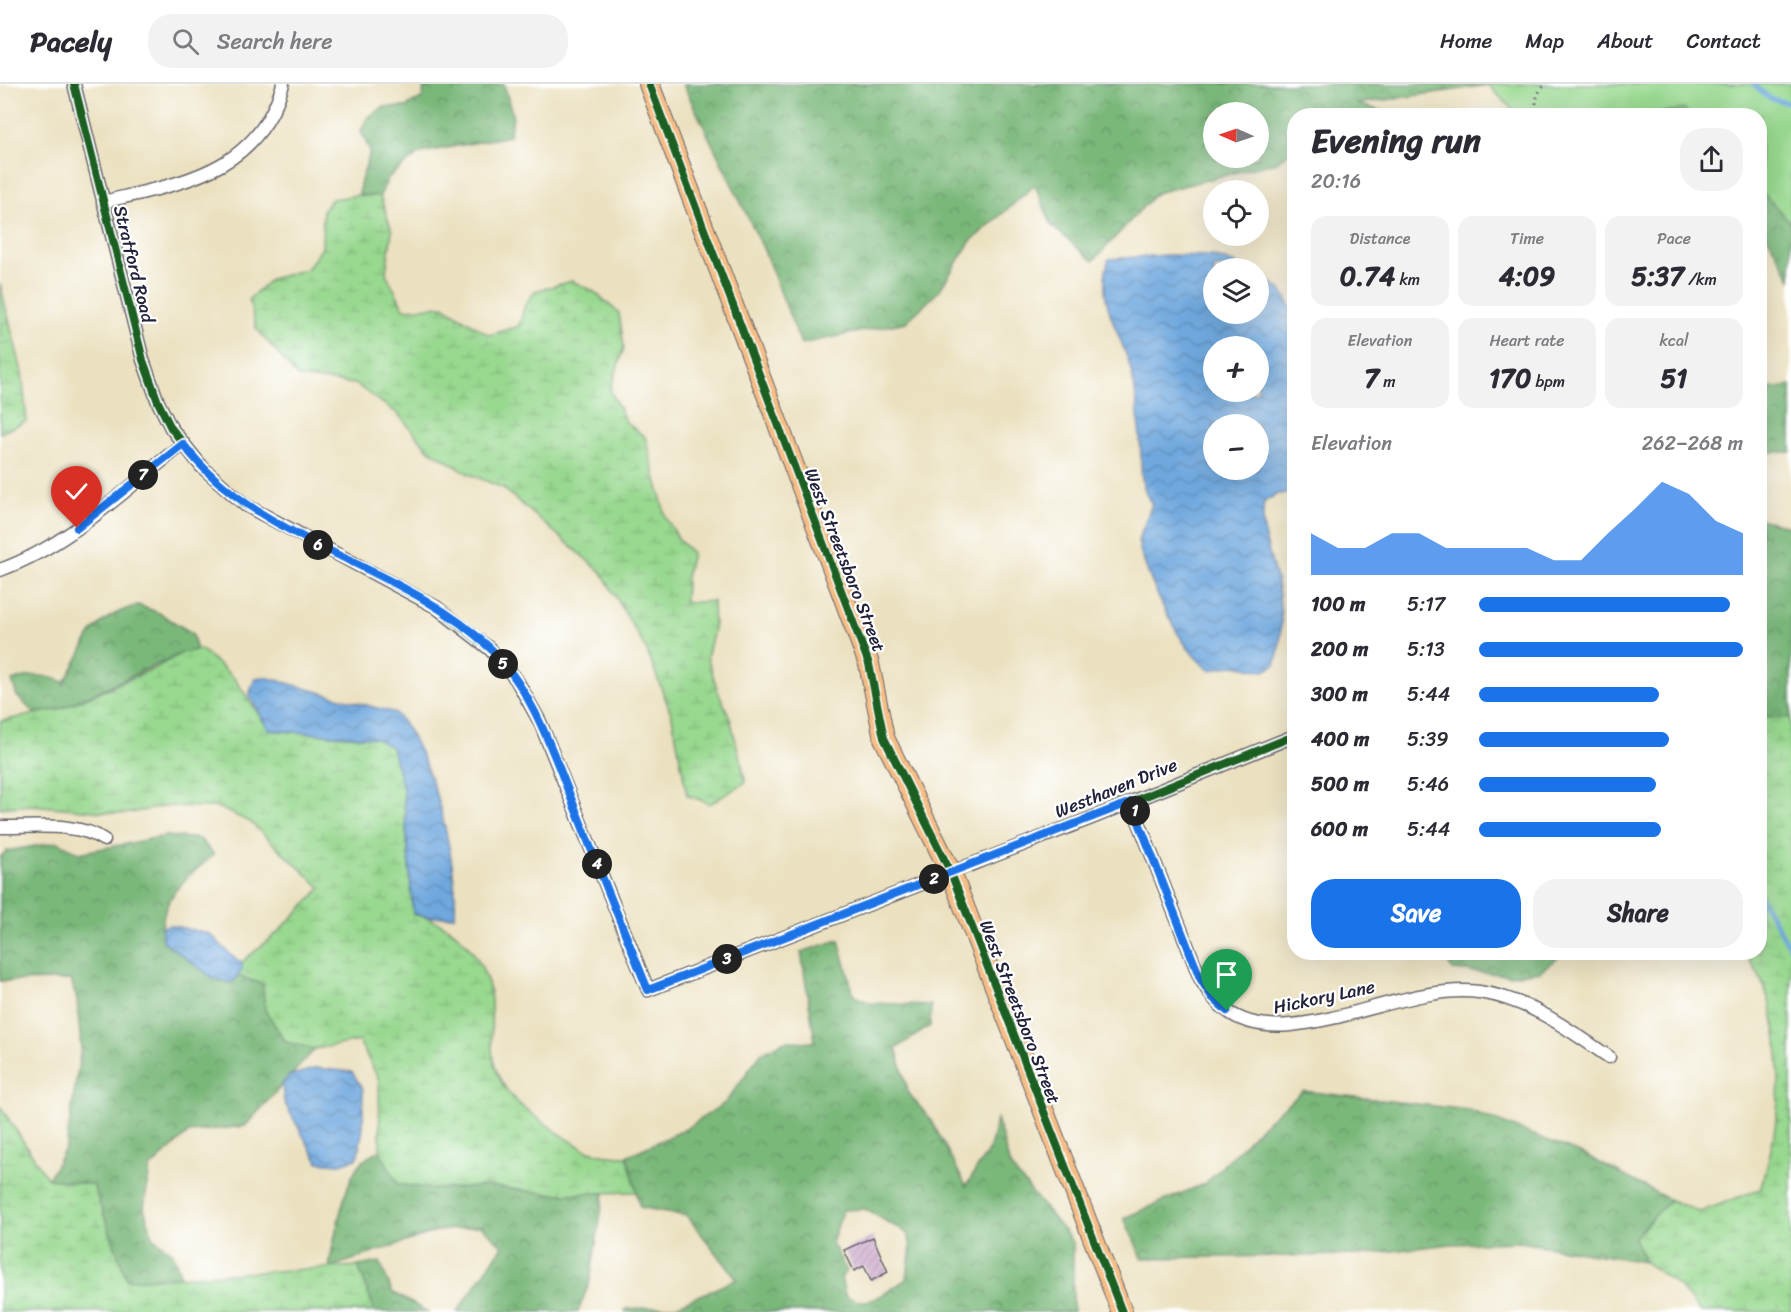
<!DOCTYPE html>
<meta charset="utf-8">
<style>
:root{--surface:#fff;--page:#f2f2f3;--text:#2b2b33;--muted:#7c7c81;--line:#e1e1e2;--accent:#1a73e8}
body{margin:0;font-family:Sriracha,sans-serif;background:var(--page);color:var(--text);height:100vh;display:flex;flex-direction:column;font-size:22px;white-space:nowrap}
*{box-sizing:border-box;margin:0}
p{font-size:20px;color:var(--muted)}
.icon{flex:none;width:33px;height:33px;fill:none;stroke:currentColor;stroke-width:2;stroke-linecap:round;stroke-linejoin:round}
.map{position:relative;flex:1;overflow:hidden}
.details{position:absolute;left:1287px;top:24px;width:480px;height:852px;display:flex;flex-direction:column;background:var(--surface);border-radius:24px;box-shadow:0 6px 24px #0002}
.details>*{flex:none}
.needle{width:39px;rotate:272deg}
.controls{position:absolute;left:1203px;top:18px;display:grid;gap:12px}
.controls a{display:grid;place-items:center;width:66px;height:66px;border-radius:50%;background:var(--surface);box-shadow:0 6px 24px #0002;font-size:30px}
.pin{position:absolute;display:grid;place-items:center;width:51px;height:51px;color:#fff;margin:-62px -26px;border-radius:50% 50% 50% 0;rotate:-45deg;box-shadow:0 0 6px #0007}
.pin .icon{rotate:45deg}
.km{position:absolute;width:30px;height:30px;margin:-15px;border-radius:50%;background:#222;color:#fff;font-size:16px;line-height:30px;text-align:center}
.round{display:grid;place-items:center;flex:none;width:63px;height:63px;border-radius:24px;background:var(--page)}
.summary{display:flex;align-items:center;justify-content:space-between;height:102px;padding:0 24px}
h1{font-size:33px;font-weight:800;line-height:45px}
.figures{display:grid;grid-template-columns:repeat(3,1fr);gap:9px;height:102px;padding:6px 24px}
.figures div{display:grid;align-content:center;border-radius:15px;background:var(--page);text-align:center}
.figures b{font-size:26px;font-weight:800}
.figures small{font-size:16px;font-weight:400}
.figures p{font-size:16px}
.chart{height:168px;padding:12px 24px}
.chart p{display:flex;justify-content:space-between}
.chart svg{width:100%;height:108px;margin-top:6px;fill:var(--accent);opacity:.7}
.cta{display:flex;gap:12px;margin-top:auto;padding:12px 24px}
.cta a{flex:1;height:69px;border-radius:24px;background:var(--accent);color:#fff;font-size:24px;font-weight:800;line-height:69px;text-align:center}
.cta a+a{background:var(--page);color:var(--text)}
ul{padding:0 24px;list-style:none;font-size:20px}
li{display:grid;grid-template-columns:96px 72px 1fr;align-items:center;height:45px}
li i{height:15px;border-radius:8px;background:var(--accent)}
header{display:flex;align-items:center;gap:36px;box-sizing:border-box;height:84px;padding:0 30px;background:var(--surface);border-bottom:2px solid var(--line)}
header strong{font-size:28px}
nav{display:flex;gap:33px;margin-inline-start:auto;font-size:21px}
.search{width:420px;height:54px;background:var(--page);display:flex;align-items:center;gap:15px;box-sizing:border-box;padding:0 21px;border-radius:24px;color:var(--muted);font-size:22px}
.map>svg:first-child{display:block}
.forest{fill:url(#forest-crowns);stroke:#4e6d5a;stroke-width:1.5;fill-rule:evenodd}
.wetland{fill:url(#wetland-marsh);stroke:#5d7d65;stroke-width:1.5}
.green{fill:#98d88f;stroke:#5d7d65;stroke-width:1.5}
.water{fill:url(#water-waves);stroke:#48658c;stroke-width:1.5;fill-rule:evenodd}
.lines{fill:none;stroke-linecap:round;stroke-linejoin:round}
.stream{stroke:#6fa8de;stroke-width:4.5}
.building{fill:url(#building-hatch)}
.minor-casing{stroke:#68656a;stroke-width:15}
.primary-casing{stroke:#68656a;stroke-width:22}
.path{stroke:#68656a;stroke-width:3;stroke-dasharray:1.5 4.5;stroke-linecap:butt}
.minor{stroke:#fff;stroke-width:12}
.primary{stroke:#f6be87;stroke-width:20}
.cycleway-casing{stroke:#fff;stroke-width:11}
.cycleway{stroke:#1b5e20;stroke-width:8}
.route-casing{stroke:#fff;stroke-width:12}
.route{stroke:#1a73e8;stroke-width:8}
.labels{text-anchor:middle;stroke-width:4.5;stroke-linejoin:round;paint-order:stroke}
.street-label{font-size:18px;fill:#22223b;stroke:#fff}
</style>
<header>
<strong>Pacely</strong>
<div class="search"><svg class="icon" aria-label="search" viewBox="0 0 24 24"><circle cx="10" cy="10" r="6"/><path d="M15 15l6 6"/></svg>Search here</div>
<nav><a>Home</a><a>Map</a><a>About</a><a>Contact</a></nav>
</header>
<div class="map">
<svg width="1791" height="1228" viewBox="0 0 1791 1228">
<defs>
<pattern id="forest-crowns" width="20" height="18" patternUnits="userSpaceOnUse" patternTransform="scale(1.5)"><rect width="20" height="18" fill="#7ab87a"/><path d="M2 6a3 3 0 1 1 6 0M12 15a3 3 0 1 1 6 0" fill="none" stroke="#649565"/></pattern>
<pattern id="wetland-marsh" width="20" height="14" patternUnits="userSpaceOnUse" patternTransform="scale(1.5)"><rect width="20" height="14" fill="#98d88f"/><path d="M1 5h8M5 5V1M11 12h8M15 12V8" fill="none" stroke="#83b97c"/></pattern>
<pattern id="water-waves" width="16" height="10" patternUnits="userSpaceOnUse" patternTransform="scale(1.5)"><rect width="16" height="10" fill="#6fa8de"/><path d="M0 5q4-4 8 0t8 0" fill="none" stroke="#5b88b5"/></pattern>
<pattern id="building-hatch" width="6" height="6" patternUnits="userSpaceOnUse" patternTransform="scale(1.5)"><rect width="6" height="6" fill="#cda8cd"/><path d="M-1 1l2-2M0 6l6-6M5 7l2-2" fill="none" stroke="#a688a8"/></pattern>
</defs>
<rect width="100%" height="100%" fill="#fff"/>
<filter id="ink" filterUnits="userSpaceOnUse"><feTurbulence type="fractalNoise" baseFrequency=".0167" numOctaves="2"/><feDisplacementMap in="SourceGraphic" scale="12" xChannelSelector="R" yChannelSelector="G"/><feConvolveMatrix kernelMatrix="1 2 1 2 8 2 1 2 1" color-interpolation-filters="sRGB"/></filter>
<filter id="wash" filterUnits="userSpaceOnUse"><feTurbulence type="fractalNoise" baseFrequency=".008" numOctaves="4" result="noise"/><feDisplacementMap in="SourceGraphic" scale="24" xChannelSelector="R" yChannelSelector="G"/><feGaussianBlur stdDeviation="1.35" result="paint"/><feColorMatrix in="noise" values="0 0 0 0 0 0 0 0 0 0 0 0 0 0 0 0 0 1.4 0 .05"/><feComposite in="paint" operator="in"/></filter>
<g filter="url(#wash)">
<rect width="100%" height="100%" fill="#ebe1c0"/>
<!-- forest -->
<path class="forest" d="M424,0H504L513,33L509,52L420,69L388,94L380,112L359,111L360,100L370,68L361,47L367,34L384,23H406L423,13Z
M683,0H1496L1357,20L1393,30L1391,31L1294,32V65L1276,78L1156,109L1093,177L1052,142L1035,101L970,158L939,207L906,238L801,260L763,164ZM1214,28H1258V74H1214Z
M1791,0V195L1760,139V32L1664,31L1640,6Z
M1791,302V368H1760V306Z
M1760,435L1791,443V634L1760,632Z
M138,521L159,529L192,549L197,566L182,569L60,625L35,630L17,612L12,597C32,590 45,590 64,598C92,557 83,538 138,521Z
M166,752L200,755L214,771C185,794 156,817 163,857L213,894L232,899L238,892L263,900L265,926L286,958L315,965L245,1042L189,1048L150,1084L144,1124L153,1154L173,1169L181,1193L127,1196L93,1101L48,1095L66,1063L81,964L77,916L71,896L0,897V773L7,767L58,758L79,769Z
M839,856L854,912L870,919L931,921L930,942L896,964L909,1010L931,1036L966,1102L990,1064L997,1035L1010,1082L1073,1158V1228H625L626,1225L676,1222L737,1195L687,1132L640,1123L627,1072L684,1046L726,1018L761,969L785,957L815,958L801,868ZM865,1125L907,1149L911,1162L907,1195C886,1207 868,1228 845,1211L841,1193L847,1187L832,1159L843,1126Z
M1441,869H1440H1564L1540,887L1510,891L1453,886Z
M1303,1007L1469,1026L1585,1071L1670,1116L1634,1154L1645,1178L1520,1158L1450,1160L1359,1171L1142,1174L1124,1134L1206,1099L1266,1038Z
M380,1067L398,1100L435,1105L487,1102L556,1110L604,1109L590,1197L578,1228H457L503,1162L481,1142L437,1147L329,1184C332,1162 344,1105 355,1087C359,1079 372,1069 380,1067Z
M380,1178L392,1208L427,1228H375L358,1182Z"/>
<!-- wetland -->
<path class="wetland" d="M359,111L380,112L392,147L386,189L404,225L443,222L489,251L519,242L525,221L535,207L572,197L593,207L619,229L624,264L610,306L626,338L645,353L666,434L680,457L692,469L686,493L685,519L713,517L714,546L707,573L718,607L730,634L746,698L710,720L687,711L672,632L647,567L602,489L503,404L467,389L429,366L398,330L355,300L298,293L256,244L249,215L271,195L307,185L322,164L323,126L332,115Z
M0,200L22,288L27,337L0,349Z
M201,565L235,595L269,646L376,654L393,664L403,704L413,830C449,837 475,861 487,896C497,924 485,962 498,991C510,1017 530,1029 553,1045C584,1066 588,1071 627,1072L637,1108L556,1110L487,1102L435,1105L398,1100L380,1067L379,996L359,957L315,965L286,958L265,926L263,900L238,892L242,878L279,847L321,804L250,738L217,723L167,722L125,730L31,721L0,724V637L60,625L153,585L182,569Z
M1760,632L1791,634V1228H1700L1680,1203L1645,1178L1634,1154L1670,1116L1700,1128L1760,1105C1784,1035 1791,929 1745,869L1760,868Z
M0,1022L48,1095L93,1101L127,1196L358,1182L375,1228H0Z"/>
<!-- green -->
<path class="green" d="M1487,0H1791V139L1760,106V32L1691,31L1684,25L1633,32L1518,31Z"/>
<!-- water -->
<path class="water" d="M1167,171L1213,172L1248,184H1214V230H1258L1259,191L1280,205L1294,227V410H1277L1264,418C1259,447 1271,470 1277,499C1282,526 1284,554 1275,581L1265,587L1234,581L1211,586C1180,569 1146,491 1138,457L1152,420C1138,402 1142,376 1140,354C1138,328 1136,301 1128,276C1116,240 1096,214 1109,175ZM1214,262H1258V308H1214ZM1214,340H1258V386H1214Z
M265,593L395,629C432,667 459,780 455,832L430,833L413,830L403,704L392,664L376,654L269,646L249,611L255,594Z
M170,841L210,850L235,875L242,878V886L232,899L213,894L163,857L161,844Z
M317,984L352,988L363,1005V1045L357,1075L339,1080L318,1078L284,1018L282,1000L289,992Z"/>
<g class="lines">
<!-- stream -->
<path class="stream" d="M1753,0L1771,15L1791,19
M1760,813L1791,865"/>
</g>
<g id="blocks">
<!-- building -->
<path class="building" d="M873,1153L888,1188L871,1197L864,1182L854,1187L844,1166Z"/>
</g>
</g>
<g filter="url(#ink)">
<use href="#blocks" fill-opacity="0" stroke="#68656a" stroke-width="1.5"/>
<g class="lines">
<defs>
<path id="minor" d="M74,0L143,276L158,318L171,344L202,383L245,421L436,523L490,565L516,595L540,638L648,906L1094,733L1294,652
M103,118C180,99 258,89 283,0
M0,486C70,461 125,405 183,360
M1131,718L1200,894C1207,906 1214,917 1226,926C1286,973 1403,897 1479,908C1529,915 1568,945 1609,973
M0,743C31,744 78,737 104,756"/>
<path id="primary" d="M649,0L869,580L884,654L951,789L1122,1228"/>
</defs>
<!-- minor casing -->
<use href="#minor" class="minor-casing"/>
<!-- primary casing -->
<use href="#primary" class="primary-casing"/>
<!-- path -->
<path class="path" d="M1537,32C1535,18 1535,10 1546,0"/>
<!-- minor -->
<use href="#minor" class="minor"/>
<!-- primary -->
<use href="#primary" class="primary"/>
<defs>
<path id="cycleway" d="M74,0L143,276L158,318L171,344L202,383L245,421L436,523L490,565L516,595L540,638L648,906L1094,733L1294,652
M649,0L869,580L884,654L951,789L1122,1228"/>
</defs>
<!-- cycleway casing -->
<use href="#cycleway" class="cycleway-casing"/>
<!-- cycleway -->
<use href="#cycleway" class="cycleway"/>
</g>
</g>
<g class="lines" filter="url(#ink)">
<defs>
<path id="route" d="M77,444L183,360C260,462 401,478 491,565C535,609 554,673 577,729C600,788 624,847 648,906L1131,718L1200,894L1212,913L1227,927"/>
</defs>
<!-- route casing -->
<use href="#route" class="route-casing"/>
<!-- route -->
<use href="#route" class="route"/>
</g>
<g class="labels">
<!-- street labels -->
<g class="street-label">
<text transform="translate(134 180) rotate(76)" y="6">Stratford Road</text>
<text transform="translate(845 476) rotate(69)" y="6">West Streetsboro Street</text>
<text transform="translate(1116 704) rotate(-22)" y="6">Westhaven Drive</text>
<text transform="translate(1324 913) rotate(-12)" y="6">Hickory Lane</text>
<text transform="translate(1020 928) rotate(69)" y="6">West Streetsboro Street</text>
</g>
</g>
</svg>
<div class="controls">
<a><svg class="needle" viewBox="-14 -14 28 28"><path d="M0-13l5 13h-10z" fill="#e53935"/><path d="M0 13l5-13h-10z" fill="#7c7c81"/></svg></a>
<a><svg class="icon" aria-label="locate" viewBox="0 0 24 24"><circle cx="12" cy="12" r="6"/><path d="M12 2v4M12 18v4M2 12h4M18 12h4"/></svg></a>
<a><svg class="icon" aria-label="layers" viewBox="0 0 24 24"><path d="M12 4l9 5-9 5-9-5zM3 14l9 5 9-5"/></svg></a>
<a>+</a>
<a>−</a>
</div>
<div class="pin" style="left:1227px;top:927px;background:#1e9e55"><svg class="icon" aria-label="arrive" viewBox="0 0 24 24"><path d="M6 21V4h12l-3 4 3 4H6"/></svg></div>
<div class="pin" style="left:77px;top:444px;background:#d93025"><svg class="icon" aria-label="check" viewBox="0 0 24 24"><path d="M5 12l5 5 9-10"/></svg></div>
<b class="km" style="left:1135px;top:727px">1</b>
<b class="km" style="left:934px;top:795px">2</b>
<b class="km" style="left:727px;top:875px">3</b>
<b class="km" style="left:597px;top:780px">4</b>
<b class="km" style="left:503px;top:580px">5</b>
<b class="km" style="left:318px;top:461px">6</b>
<b class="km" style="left:143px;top:391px">7</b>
<section class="details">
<div class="summary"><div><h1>Evening run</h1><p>20:16</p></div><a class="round"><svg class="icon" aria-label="share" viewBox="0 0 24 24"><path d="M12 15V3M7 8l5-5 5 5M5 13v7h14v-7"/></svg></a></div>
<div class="figures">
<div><p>Distance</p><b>0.74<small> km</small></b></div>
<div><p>Time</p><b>4:09</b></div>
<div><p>Pace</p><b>5:37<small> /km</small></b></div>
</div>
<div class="figures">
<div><p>Elevation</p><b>7<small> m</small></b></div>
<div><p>Heart rate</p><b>170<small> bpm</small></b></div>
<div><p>kcal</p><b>51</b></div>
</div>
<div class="chart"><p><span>Elevation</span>262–268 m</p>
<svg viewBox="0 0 160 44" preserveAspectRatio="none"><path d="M0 44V27L10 33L20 33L30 27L40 27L50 33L60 33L70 33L80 33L90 38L100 38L110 27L120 17L130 6L140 11L150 22L160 27V44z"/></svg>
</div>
<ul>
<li><b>100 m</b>5:17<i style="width:95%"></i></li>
<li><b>200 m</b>5:13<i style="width:100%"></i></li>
<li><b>300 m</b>5:44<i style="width:68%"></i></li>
<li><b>400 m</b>5:39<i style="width:72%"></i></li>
<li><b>500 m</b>5:46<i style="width:67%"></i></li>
<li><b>600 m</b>5:44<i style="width:69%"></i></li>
</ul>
<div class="cta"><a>Save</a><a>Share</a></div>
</section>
</div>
